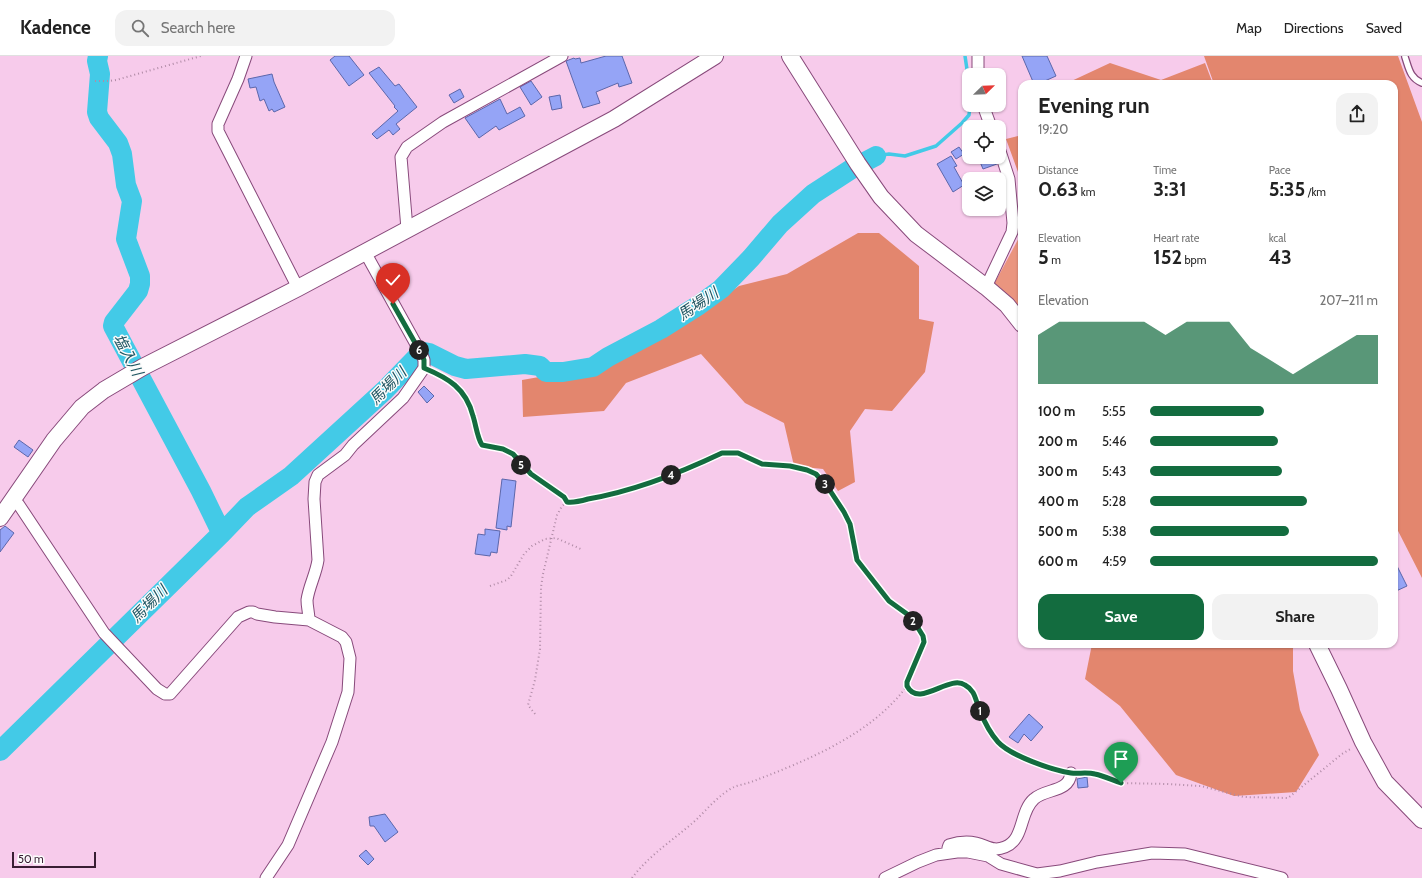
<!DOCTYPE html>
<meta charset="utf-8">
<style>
:root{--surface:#fff;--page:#f2f2f2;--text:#222;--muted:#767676;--line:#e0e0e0;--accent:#136c3f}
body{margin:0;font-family:Cabin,"Noto Sans JP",sans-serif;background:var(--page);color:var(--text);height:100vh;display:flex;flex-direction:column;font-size:15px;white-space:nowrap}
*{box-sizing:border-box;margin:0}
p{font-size:13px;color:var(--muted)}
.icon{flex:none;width:22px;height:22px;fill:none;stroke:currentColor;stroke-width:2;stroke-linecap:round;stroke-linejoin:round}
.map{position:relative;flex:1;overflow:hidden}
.sheet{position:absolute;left:1018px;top:24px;width:380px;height:568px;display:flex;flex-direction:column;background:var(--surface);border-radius:12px;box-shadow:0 1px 3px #0004}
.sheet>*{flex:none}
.needle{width:26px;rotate:67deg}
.tools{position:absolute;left:962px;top:12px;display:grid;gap:8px}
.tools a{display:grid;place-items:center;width:44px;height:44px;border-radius:8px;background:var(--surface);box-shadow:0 1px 3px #0004;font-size:20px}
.scale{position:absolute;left:12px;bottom:10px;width:84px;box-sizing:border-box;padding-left:4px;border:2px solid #391e33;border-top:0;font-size:11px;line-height:14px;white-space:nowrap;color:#391e33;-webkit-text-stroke:3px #fbfbfb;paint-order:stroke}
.pin{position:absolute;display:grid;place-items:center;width:34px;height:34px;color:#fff;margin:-41px -17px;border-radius:50% 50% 50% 0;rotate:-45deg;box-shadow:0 0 4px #0007}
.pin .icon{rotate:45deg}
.km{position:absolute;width:20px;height:20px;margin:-10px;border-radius:50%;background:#222;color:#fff;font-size:11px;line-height:20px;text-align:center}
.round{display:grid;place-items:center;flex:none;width:42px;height:42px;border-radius:12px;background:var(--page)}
.headline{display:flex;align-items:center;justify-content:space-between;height:68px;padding:0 20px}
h1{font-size:22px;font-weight:800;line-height:30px}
.metrics{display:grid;grid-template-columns:repeat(3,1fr);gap:6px;height:68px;padding:4px 20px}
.metrics div{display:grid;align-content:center}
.metrics b{font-size:20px;font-weight:800}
.metrics small{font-size:11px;font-weight:400}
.metrics p{font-size:11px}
.chart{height:112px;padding:8px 20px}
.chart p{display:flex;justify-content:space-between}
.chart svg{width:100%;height:72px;margin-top:4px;fill:var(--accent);opacity:.7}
.button{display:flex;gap:8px;margin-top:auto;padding:8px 20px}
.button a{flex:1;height:46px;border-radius:12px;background:var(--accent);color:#fff;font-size:16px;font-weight:800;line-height:46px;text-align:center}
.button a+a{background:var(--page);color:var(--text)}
ul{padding:0 20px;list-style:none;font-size:13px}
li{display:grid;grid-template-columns:64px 48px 1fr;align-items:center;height:30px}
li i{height:10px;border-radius:5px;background:var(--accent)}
header{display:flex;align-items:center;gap:24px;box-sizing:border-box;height:56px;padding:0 20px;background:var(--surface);border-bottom:1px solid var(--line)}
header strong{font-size:19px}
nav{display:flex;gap:22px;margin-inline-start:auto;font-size:14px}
.search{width:280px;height:36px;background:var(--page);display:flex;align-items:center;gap:10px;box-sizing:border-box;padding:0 14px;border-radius:12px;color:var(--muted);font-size:15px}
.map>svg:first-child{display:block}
.green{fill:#ea957f}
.forest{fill:#e3866e}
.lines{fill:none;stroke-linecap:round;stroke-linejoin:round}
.stream{stroke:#43cae7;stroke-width:3.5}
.river{stroke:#43cae7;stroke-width:20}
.building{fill:#95a4f6;stroke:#5c67ab}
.lane-casing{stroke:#884a7b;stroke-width:8}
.street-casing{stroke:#884a7b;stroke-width:13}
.secondary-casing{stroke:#884a7b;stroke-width:18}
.path{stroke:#b08ba6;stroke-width:2;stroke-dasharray:1 3;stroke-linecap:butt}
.lane{stroke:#fff;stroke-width:5.5}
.street{stroke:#fff;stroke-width:11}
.secondary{stroke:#fff;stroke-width:16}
.route-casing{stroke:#fff;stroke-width:8}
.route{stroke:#136c3f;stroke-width:5}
.labels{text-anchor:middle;stroke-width:3;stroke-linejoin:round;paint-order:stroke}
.water-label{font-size:15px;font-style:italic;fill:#1e5561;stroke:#fbfbfb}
</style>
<header>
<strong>Kadence</strong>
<div class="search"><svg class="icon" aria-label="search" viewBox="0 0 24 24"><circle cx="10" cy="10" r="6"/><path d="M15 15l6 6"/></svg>Search here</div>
<nav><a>Map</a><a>Directions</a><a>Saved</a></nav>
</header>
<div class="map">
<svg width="1422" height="822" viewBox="0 0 1422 822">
<rect width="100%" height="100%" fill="#f7cbeb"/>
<!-- green -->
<path class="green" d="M1021,178H1022V259L993,230Z"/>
<!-- forest -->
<path class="forest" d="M1204,0H1398L1422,66V522L1394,467V394L1398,392L1394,380V28H1214Z
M1110,7L1161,24L1205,7L1213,28H1065Z
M1022,79V127L1006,83Z
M858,177H879L919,210V263L934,266L925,316L892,355L865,353L850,375L855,426L838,435L823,413L794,410L784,367L745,347L701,298L626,327L604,355L523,361L522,324L602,310L682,269L739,230L787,218Z
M1092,588H1293V615L1300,654L1319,699L1296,736L1234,740L1176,719L1120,650L1085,623Z"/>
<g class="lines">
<!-- stream -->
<path class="stream" d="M965,0L969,27
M876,100L889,98L905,100L936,90L962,67L969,59L970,49"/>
<!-- river -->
<path class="river" d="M98,0L97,5L100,18L97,56L99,62L118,87L122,98L126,129L132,145L126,183L140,220V228L138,235L114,266L113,270L201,435L221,476L222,477
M0,695L222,477L247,451L291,420L385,334L417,301L424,296L429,297L455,310L466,313L525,308L540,310L546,316H563L593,311L608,301L661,273L699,249L721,233L751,202L780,168L813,138L853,112L876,100"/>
</g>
<!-- building -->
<path class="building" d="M335,0H349L364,19L349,30L330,4Z
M606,0H622L632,27L619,31L618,27L596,36L600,47L583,52L566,5L574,2L575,3L580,2L581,7Z
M1022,0H1047L1056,20L1038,28H1034Z
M379,11L395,30L399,28L417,51L396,68L400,73L393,79L389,74L377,83L372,78L398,55L394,51L395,50L369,17Z
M272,18L274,26L285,51L274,56L272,53L269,55L264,43L260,45L256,31L250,32L248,23Z
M531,25L542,41L531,49L520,31Z
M460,33L464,41L454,47L449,39Z
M560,39L562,52L552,54L549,41Z
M500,43L507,58L520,51L525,60L499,74L496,70L479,82L465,62Z
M959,91L964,98L956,103L951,96Z
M951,100L957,110L954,111L964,129L953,136L937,108Z
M978,101H995L997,108L983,113Z
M424,330L434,340L427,347L418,336Z
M19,384L33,394L28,401L14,391Z
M502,423L516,425L511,471L507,470V474L496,472Z
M5,470L14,477L0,496V474Z
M485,473L500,475L497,497L491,496L490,500L475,498L478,478L485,479Z
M1394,504L1407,530L1394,536Z
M1029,658L1043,671L1031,685L1024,678L1018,687L1009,681Z
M1087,721L1088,731L1078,732L1077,723Z
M385,758L398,776L385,786L374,770H370L369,761Z
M366,794L374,803L368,809L359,800Z"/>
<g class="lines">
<defs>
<path id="lane" d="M1405,1C1409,13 1410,22 1422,27"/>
<path id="street" d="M246,0L238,23L218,68V75L298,232
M978,0V19
M983,49L991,71
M407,173L401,101L407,91L443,66L562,0
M986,231L1012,176L1013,167L1009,123L999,92
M14,443L19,449L104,577L157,633L165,638H170L238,561L249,556H253L257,558L275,561L309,564
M949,797L948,792L949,789C958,786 967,785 976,787C988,790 993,796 1005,791C1025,783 1019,756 1034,743C1046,732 1069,737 1071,717
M266,822L288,789L332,686L348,636L350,602L346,586L342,581L309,564C309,557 307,551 307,544C309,530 316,518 318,504L314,443L315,426L318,419L345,399L353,389L403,342L424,312V304L422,299L365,196
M885,822L918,806L936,799L957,796H968L988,800L1001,808L1037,818L1060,815L1097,806L1152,797L1185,798L1282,822"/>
<path id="secondary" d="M790,0L858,108L881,141L916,178L986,231L1007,249L1022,268
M0,462L54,384L82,351L104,334L143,311L298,232L614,63L715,0
M1317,588L1339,633L1363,686L1385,726L1422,764"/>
</defs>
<!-- lane casing -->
<use href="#lane" class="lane-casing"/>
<!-- street casing -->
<use href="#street" class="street-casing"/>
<!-- secondary casing -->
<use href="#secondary" class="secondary-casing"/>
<!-- path -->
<path class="path" d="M95,25H109L116,24L201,0
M433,316C456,326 468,341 475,365C477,373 478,382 482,389L503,393L513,398L531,418L564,441L567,446L569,447C610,439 651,429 689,413C700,408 711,402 722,397H738L762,408L790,410L807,414L816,418L829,433L844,456L850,468L857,504L889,545L907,558L915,567L923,580L924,586L907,626C902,653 954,622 965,628C976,635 976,646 980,657C997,696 1023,703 1061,714
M490,530L507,524L511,520L524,498L532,490L545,483L556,482L583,494
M535,658L528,649L535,624L540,593L541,531L543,518L557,459L562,450L567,446
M1081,717H1094L1121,727L1167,728L1201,730L1244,741L1288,742L1342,698L1352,692
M632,822C650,798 675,783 697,763C708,752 720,738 734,731C739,729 745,728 751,726C806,705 871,679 907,630"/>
<!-- lane -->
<use href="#lane" class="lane"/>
<!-- street -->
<use href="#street" class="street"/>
<!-- secondary -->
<use href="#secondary" class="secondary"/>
</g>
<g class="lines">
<defs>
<path id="route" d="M393,248L422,299L424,304V312C448,322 466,332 473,360C476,369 477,381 482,389L503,393L513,398L531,418L564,441L567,446C573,447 581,445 588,443C635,435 680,417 722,397H738L762,408L790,410L807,414L816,418L829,433L844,456L850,468L857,504L889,545L907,558L915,567L923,580L924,586L907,626V630C919,653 949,618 965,629C976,635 975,644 980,655C984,665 990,677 998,686C1011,700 1052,714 1071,717C1078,718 1087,716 1095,718C1104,720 1112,724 1121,727"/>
</defs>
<!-- route casing -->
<use href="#route" class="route-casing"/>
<!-- route -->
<use href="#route" class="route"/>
</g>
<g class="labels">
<!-- water labels -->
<g class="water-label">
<text transform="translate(698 248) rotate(-34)" y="5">馬場川</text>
<text transform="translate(128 299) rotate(62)" y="5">塩入川</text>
<text transform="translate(388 330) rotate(-45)" y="5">馬場川</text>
<text transform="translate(149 548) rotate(-45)" y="5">馬場川</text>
</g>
</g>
</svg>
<div class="tools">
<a><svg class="needle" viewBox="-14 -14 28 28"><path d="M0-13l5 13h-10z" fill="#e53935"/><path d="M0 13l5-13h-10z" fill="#767676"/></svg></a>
<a><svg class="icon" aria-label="locate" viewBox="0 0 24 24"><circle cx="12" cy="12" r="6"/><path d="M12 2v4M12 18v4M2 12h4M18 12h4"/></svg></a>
<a><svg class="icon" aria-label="layers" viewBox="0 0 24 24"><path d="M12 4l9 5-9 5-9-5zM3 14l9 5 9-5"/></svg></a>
</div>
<div class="scale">50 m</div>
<div class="pin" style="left:1121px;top:727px;background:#1e9e55"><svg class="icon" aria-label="arrive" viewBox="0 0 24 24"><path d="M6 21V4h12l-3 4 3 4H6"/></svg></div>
<div class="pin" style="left:393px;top:248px;background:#d93025"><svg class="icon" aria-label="check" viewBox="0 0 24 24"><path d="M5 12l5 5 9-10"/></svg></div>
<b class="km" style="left:980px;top:655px">1</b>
<b class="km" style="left:913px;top:565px">2</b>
<b class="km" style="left:825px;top:428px">3</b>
<b class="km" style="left:671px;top:419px">4</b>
<b class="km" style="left:521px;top:409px">5</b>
<b class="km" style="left:419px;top:294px">6</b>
<section class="sheet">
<div class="headline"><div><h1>Evening run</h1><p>19:20</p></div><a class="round"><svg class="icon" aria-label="share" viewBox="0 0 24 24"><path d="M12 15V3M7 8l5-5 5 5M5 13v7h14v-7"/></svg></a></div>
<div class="metrics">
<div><p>Distance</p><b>0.63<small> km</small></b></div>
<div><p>Time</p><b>3:31</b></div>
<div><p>Pace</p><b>5:35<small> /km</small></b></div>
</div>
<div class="metrics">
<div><p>Elevation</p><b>5<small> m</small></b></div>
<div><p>Heart rate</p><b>152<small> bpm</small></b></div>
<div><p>kcal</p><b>43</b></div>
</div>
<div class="chart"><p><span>Elevation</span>207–211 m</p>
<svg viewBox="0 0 160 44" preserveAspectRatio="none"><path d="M0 44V14L10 6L20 6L30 6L40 6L50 6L60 14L70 6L80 6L90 6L100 22L110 30L120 38L130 30L140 22L150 14L160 14V44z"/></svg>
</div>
<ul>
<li><b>100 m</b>5:55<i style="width:50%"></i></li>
<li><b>200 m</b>5:46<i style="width:56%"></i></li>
<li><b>300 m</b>5:43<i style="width:58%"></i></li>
<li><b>400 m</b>5:28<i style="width:69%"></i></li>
<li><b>500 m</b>5:38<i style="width:61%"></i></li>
<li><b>600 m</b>4:59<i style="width:100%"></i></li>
</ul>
<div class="button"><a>Save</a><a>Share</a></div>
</section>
</div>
